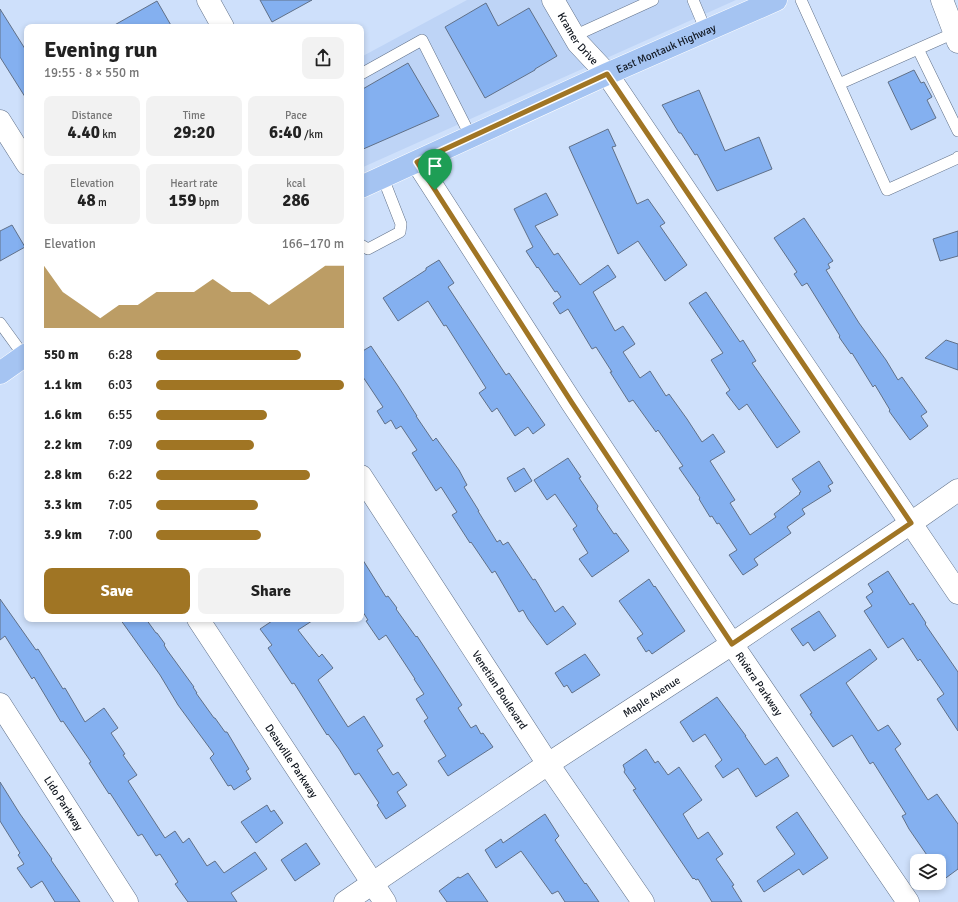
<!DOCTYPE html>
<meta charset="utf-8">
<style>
:root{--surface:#fff;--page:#f2f2f2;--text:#222;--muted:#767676;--accent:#a07524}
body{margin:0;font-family:Signika,sans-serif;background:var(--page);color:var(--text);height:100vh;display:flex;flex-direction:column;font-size:15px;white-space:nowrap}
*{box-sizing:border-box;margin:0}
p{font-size:13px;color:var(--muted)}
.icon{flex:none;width:22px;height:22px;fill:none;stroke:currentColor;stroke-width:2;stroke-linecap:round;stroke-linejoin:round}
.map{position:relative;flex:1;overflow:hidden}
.details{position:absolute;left:24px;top:24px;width:340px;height:598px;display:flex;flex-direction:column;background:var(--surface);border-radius:8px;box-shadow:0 2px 6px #0003}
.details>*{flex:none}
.controls{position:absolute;left:910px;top:854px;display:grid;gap:8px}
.controls a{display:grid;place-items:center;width:36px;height:36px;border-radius:8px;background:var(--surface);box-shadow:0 2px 6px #0003;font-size:20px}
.pin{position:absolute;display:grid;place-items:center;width:34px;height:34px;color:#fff;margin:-41px -17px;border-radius:50% 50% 50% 0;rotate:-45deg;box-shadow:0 0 4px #0007}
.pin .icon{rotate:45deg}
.round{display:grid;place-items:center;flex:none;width:42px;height:42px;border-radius:8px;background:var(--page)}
.head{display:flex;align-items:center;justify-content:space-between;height:68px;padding:0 20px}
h1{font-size:22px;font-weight:700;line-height:30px}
.figures{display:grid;grid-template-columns:repeat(3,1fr);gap:6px;height:68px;padding:4px 20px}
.figures div{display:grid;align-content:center;border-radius:8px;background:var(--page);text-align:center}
.figures b{font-size:17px;font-weight:700}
.figures small{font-size:11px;font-weight:400}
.figures p{font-size:11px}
.chart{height:112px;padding:8px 20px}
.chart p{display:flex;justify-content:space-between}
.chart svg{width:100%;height:72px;margin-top:4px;fill:var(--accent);opacity:.7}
.button{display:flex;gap:8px;margin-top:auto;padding:8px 20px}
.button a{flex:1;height:46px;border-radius:8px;background:var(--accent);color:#fff;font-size:16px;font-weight:700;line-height:46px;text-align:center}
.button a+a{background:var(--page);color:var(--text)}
ul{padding:0 20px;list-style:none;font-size:13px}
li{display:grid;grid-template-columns:64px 48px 1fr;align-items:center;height:30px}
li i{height:10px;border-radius:5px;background:var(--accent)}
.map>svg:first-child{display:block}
.built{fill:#bed4f6}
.building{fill:#84b0f0;stroke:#607088}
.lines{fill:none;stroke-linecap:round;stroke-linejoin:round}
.service-casing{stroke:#62728a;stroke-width:12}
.minor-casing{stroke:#62728a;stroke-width:23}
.primary-casing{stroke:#fff;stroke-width:23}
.service{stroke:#fff;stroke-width:11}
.minor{stroke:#fff;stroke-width:22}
.primary{stroke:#a5c4f2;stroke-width:22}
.route-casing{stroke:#fff;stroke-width:8}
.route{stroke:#a07524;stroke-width:5}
.labels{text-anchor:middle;stroke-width:4;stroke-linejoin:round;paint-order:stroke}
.street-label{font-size:11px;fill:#10161f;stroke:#fff}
</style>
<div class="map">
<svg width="958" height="902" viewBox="0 0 958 902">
<rect width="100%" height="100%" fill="#cee0fb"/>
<!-- built -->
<path class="built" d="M467,0H736L361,168V57Z"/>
<!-- building -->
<path class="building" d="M260,0H312L272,22Z
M157,1L172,27H111Z
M486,3L498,26L529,8L557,56L535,69V70L485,98L445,27Z
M0,9L27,52V100L0,57Z
M408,63L439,116L361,150V90Z
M914,70L921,83L924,82L932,97L927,100L936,118L911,130L888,82Z
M699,90L725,151L759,137L772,169L717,191L697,154L695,155L681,133H679L662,105Z
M608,129L616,146L612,147L637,204L648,199L665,223L660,226L687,265L665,281L638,241L618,254L569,147Z
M546,193L558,215L535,226L554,255L558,253L580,285L608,265L616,277L593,292L615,331L623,326L635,344L623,352L640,378L650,371L666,396L669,394L687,419L702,442L713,434L725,452L710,461L735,500L730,503L750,535L776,517L774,514L800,494L799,493L801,492L792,479L819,461L833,483L828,486L831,491L802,509L805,514L787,527L791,533L754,559L758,565L743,575L729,555L737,550L719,523L717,524L712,516L710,517L699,499L700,498L679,468L683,466L658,430L656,432L633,400L629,402L610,372H612L596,347L592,349L568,309L560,314L553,303L561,297L557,291L555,292L538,267L537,268L526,251L533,247L514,209Z
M804,218L833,261L828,264L830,268L826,270L859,323L886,360L898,380L902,377L927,412L921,416L928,426L910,440L889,411L890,410L875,385L873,387L852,353L851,354L839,337L840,336L807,283L802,286L794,274L797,272L774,238Z
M12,225L25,247L0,261V231Z
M958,231V256L940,261L933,239Z
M439,260L454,283L448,287L506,375L509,373L545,425L533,434L528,427L515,436L497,408L492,412L479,393L486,388L446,325L444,326L428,301L398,321L383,298L426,270V268Z
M706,292L740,342L743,340L756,361L752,363L800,432L777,448L747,404L739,410L726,393L730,390L711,360L723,353L689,303Z
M946,340L958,344V370L925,358Z
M371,346L398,386L417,416H416L433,441L436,438L459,470L467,485L464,487L479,511H478L497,542L500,540L503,545L508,542L533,580L535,579L555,612L563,606L576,624L547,645L528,619L523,610L519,612L495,571L492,573L471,542L470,543L452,515L457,512L441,487L436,491L412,453L417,450L401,426L396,429L391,420L385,424L377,411L383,407L361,374V352Z
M568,458L581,477L579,478L598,506L597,509L614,534L616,533L629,551L592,577L579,559L588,553L573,529L577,526L555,494L547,500L534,480Z
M524,468L532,481L515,492L507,478Z
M361,557L386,597L388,596L397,608L396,609L416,637L417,636L440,671L462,705L458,708L471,728L476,725L481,734L483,733L493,747L448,776L438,761L446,756L424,721L428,718L416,699L424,694L414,679H415L386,635L379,640L366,621L368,620L361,609Z
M888,571L910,605L913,603L926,623L925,624L958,672V731L937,699L944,694L920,659L918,661L903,638L888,648L864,611L872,606L866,597L873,592L868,584Z
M649,579L654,587L655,586L685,631L652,654L649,650L646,652L637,638L643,634L619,601Z
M0,599L36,650L38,649L63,689L65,688L85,722L104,708L118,728L111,733L125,754L123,755L137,775L128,781L165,838L175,831L183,843L189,838L207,866L215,861L224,873L255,852L267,869L231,893L237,902H188L175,884L178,882L160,854L156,856L142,834L138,836L110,793L109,794L89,763L91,762L63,721L61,722L34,677L32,679L5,636L0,640Z
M819,611L836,636L814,651L808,642L803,646L791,629Z
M120,619H146L156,633H157L165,644L164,645L167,650L194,687H193L197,693H196L214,718H215L225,732H227L249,769L246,771L251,779L234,790L231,785L228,786L210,758L214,754L178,705L160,675Z
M275,619H315L298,630L319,657L322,654L333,668L318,680L348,727L364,716L383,746L377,750L393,775L398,772L407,785L397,792L406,806L386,819L377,805L379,803L359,773L355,775L339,749L328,734L327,735L294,683L292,684L268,648L272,645L260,629Z
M870,649L877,659L846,683L878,731L888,725L901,744L895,749L928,800L937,794L958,824V869L939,883V861H931L909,829L902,816L906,814L873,762L870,764L852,735L833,747L810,714L812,713L800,695Z
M585,654L600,675L572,693L567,685L564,687L555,673Z
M717,697L746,736H745L765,765L777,757L789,776L756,797L738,768L723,778L715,766L722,760L705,734L693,742L680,722Z
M646,749L655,763L658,761L668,775L679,767L702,800L683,814L698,839L708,832L723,854L716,859L734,885L732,886L742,902H712L698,879L696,880L694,878L693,879L633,790L636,789L624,772L625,770L623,765Z
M0,782L20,814L52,859L51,860L80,902H55L42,881L31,888L17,868L24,864L18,855L20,853L0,821Z
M267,805L271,812L274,810L283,823L256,843L241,822Z
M797,812L828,858L803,875L799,869L764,892L757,881L795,854L776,827Z
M545,814L559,836L555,840L585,884L586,883L599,902H565L558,891L552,894L521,851L496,868L485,850L501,839L503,843Z
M306,843L320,864L295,881L281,860Z
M468,873L488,902H447L439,891L458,877L460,878Z"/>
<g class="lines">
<defs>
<path id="service" d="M693,0L706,31
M801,0L887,190L958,158V157
M574,36L653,0
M918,49L958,131
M361,74L422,40L471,137
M839,84L954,33
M361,245L368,249L400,232L401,224L383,178
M0,323L24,356"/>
<g id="minor">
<path d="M208,0L223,27"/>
<path id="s1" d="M553,0L578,43L607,74L958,593"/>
<path d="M942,0L958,42"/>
<path d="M0,121L27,164"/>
<path id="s2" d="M417,162L572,403L732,644L908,902"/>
<path id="s3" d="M361,476L548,764L643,902"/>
<path id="s4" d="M198,619L385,902"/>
<path id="s5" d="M0,704L127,902"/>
<path id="s6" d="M345,902L548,764L732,644L911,523L958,490"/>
</g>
<g id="primary">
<path id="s7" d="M361,187L607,74L776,0"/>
<path d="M0,373L27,354"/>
</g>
</defs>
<!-- service casing -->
<use href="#service" class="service-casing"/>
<!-- minor casing -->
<use href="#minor" class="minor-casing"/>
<!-- primary casing -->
<use href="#primary" class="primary-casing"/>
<!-- service -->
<use href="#service" class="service"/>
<!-- minor -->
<use href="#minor" class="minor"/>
<!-- primary -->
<use href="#primary" class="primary"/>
</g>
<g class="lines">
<defs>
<path id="route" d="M607,74L911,523L732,644L572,403L417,162Z"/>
</defs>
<!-- route casing -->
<use href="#route" class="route-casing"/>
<!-- route -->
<use href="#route" class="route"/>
</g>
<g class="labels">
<!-- street labels -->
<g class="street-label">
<text dy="4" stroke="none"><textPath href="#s1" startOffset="46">Kramer Drive</textPath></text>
<text dy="4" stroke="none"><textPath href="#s7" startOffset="335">East Montauk Highway</textPath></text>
<text dy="4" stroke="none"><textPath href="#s2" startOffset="624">Riviera Parkway</textPath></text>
<text dy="4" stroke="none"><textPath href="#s3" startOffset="255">Venetian Boulevard</textPath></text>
<text dy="4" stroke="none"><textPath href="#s6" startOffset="369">Maple Avenue</textPath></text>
<text dy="4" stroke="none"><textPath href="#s4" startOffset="170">Deauville Parkway</textPath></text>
<text dy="4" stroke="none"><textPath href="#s5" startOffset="118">Lido Parkway</textPath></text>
</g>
</g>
</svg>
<div class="controls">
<a><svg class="icon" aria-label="layers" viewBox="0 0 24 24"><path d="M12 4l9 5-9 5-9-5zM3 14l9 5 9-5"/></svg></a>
</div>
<div class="pin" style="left:435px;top:190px;background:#1e9e55"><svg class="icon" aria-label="arrive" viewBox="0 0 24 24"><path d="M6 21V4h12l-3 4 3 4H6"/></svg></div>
<section class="details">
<div class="head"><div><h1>Evening run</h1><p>19:55 · 8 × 550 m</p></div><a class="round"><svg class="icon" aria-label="share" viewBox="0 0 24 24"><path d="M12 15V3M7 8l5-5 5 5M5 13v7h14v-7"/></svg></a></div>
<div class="figures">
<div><p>Distance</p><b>4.40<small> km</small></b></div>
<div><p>Time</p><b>29:20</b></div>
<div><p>Pace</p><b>6:40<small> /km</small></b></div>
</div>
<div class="figures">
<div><p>Elevation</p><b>48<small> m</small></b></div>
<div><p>Heart rate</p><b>159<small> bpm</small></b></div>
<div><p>kcal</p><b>286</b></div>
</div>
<div class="chart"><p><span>Elevation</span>166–170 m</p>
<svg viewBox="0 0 160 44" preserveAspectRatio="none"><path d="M0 44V6L10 22L20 30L30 38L40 30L50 30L60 22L70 22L80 22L90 14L100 22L110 22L120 30L130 22L140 14L150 6L160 6V44z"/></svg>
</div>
<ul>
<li><b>550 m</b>6:28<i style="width:77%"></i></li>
<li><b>1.1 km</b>6:03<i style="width:100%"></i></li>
<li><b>1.6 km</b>6:55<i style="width:59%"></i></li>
<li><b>2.2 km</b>7:09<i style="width:52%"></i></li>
<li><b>2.8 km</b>6:22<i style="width:82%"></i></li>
<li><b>3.3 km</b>7:05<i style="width:54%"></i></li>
<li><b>3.9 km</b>7:00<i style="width:56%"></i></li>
</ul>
<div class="button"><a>Save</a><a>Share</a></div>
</section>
</div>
